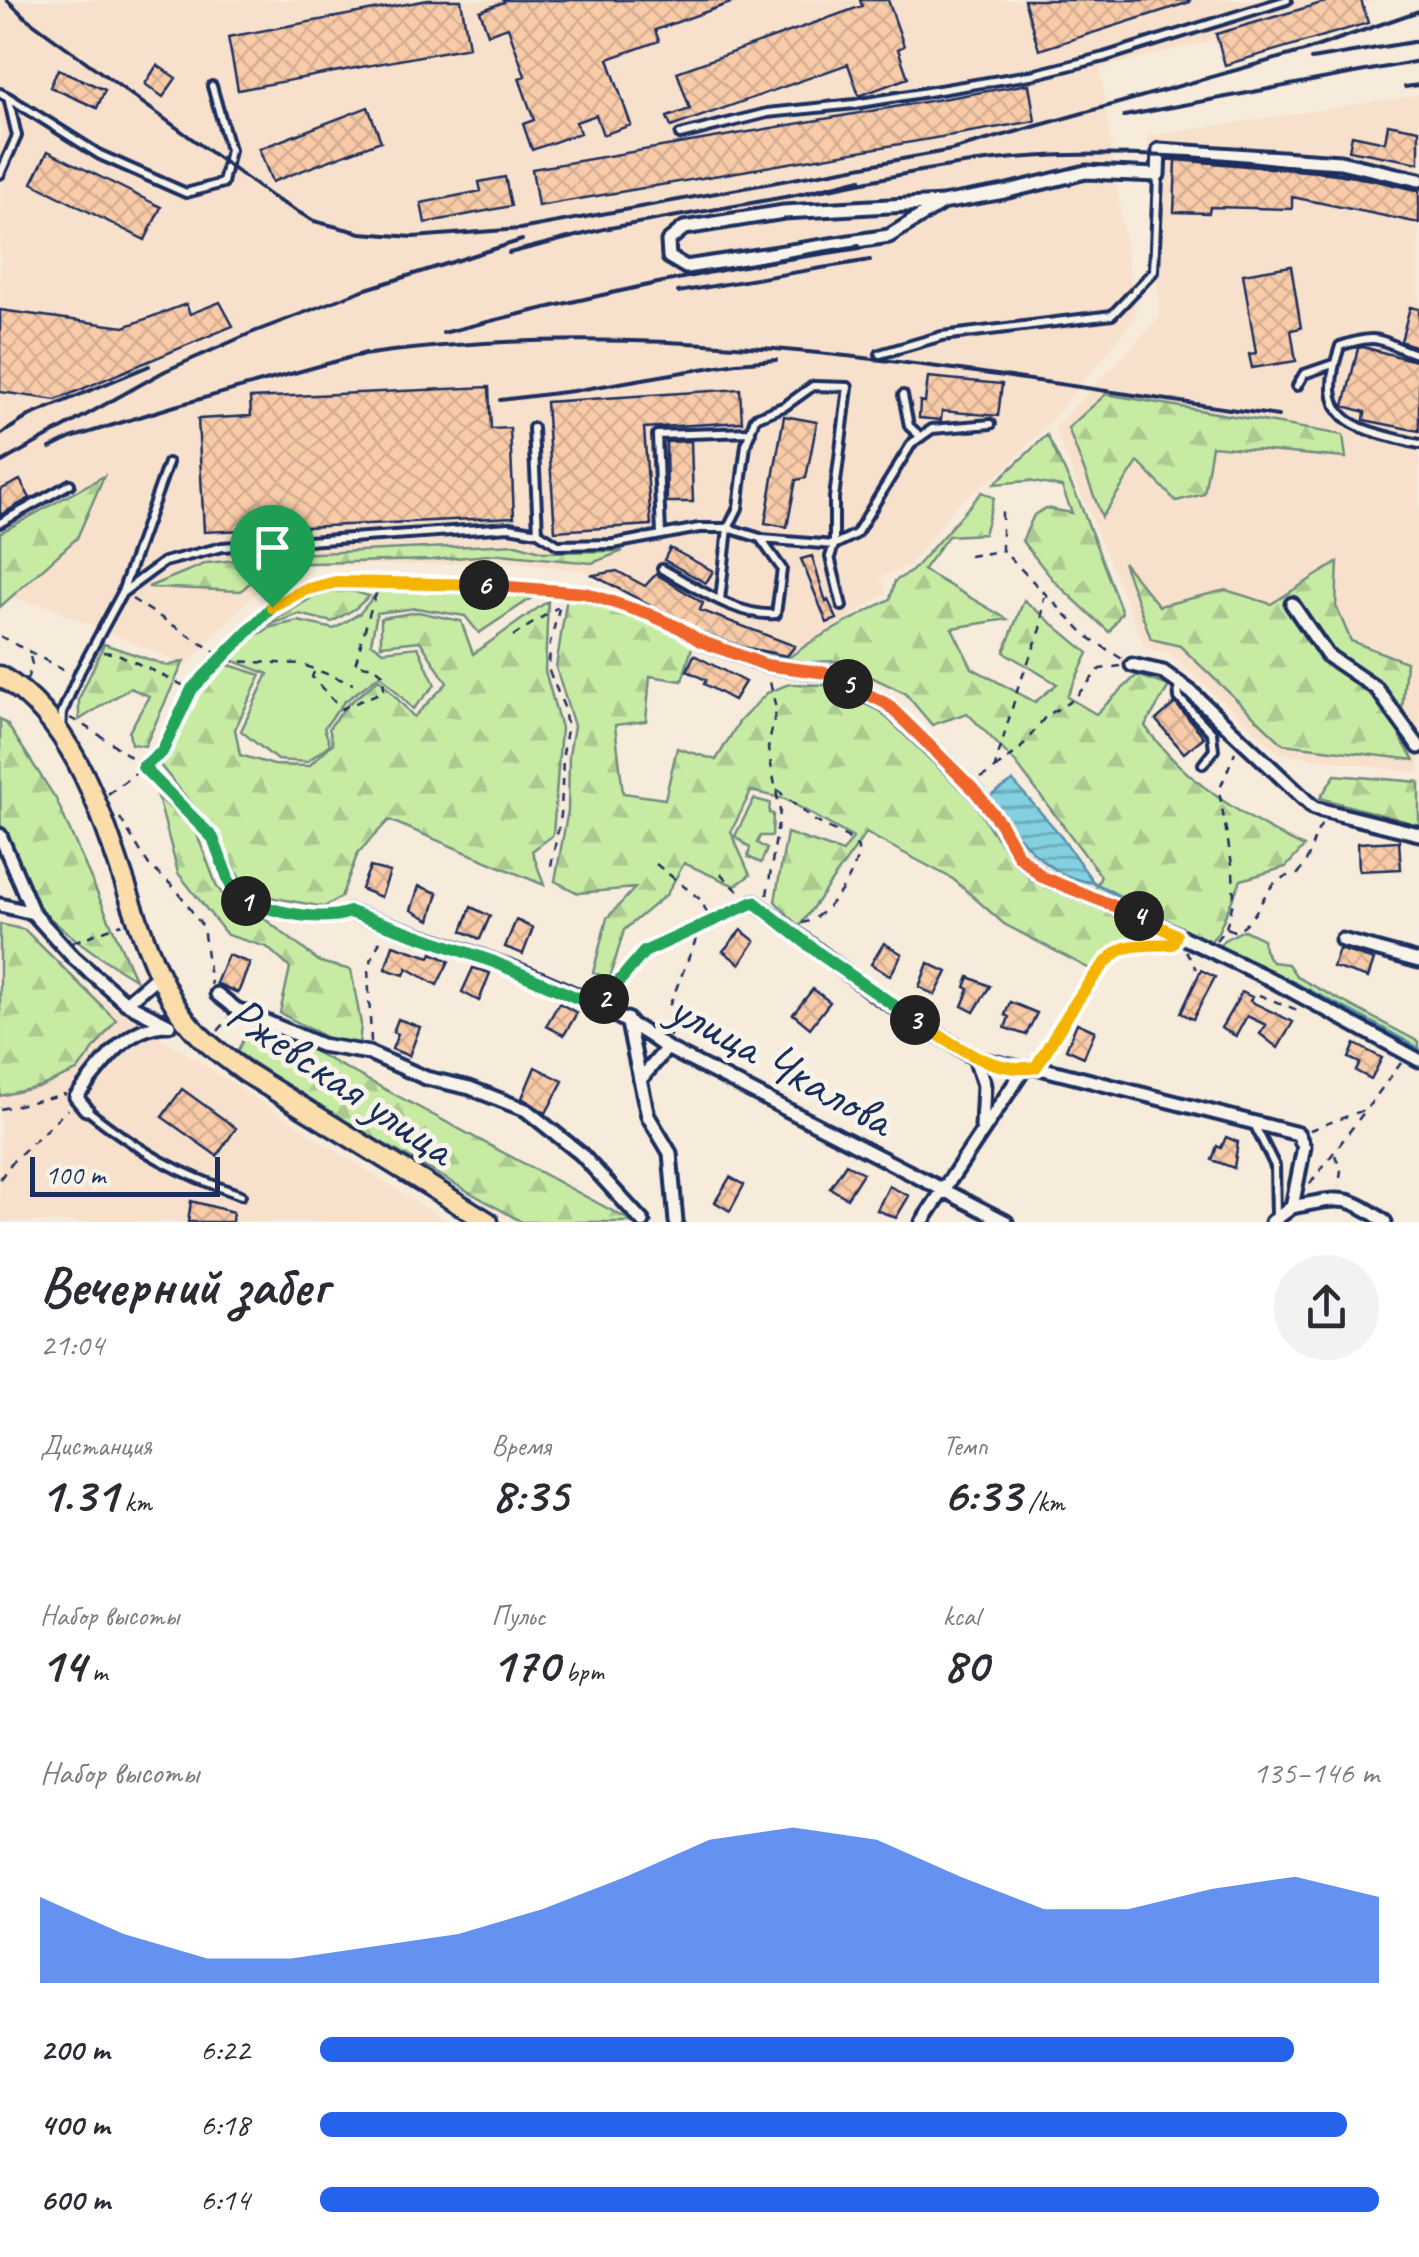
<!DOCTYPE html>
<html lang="ru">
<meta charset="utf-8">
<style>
:root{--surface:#fff;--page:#f2f2f3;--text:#2b2b33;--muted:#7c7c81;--accent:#2563eb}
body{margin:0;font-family:Caveat,sans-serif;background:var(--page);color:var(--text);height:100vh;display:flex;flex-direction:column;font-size:38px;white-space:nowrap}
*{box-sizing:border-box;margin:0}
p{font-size:32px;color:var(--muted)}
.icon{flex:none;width:55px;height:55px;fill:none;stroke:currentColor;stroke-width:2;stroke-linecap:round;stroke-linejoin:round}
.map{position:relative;height:1222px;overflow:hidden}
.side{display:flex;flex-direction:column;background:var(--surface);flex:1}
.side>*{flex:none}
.scale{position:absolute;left:30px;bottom:25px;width:190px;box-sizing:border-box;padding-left:10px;border:5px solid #1b2f5e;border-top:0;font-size:28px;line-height:35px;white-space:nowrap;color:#1b2f5e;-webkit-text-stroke:8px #f7f3e8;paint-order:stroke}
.pin{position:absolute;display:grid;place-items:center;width:85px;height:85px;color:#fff;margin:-102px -42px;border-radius:50% 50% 50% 0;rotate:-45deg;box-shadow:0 0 10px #0007}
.pin .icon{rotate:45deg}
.km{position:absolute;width:50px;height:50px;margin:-25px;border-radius:50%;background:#222;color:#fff;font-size:28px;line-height:50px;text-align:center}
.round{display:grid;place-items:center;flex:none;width:105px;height:105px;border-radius:52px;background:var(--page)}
.summary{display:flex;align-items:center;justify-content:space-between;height:170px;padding:0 40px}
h1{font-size:55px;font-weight:600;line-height:75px}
.stats{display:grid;grid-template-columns:repeat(3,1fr);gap:15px;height:170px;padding:10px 40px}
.stats div{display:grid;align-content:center}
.stats b{font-size:50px;font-weight:600}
.stats small{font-size:28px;font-weight:400}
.stats p{font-size:28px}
.chart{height:280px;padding:20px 40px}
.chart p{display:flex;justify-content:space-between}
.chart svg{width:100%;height:180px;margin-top:10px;fill:var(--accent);opacity:.7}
ul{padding:0 40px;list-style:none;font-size:32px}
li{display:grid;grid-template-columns:160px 120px 1fr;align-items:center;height:75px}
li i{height:25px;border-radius:12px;background:var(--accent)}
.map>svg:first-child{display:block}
.built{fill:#f8e1cc}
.green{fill:#c8eba4;stroke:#728d81;stroke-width:2.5}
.forest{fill:url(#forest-firs);stroke:#728d81;stroke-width:2.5}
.water{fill:url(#water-rules);stroke:#5990ac;stroke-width:2.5}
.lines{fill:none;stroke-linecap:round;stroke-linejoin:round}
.stream{stroke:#5990ac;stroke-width:4}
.building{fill:url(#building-cross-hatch);stroke:#1b2f5e;stroke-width:2.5}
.lane-casing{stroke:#1b2f5e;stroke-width:14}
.street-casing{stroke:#1b2f5e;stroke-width:19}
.primary-casing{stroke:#1b2f5e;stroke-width:25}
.path{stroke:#1b2f5e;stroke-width:2.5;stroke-dasharray:8 8;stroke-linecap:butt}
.lane{stroke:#f7f3e8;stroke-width:6}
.street{stroke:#f7f3e8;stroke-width:11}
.primary{stroke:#faddab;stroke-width:18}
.rail{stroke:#1b2f5e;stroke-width:4}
.split-1-casing{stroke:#fff;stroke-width:20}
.split-2-casing{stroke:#fff;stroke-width:20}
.split-3-casing{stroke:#fff;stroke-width:20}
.split-4-casing{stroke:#fff;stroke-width:20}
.split-5-casing{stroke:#fff;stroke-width:20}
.split-6-casing{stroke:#fff;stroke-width:20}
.split-7-casing{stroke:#fff;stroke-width:20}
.split-1{stroke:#22a559;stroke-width:12}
.split-2{stroke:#22a559;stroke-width:12}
.split-3{stroke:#22a559;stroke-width:12}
.split-4{stroke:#f5b400;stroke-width:12}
.split-5{stroke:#f0652b;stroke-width:12}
.split-6{stroke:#f0652b;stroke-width:12}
.split-7{stroke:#f5b400;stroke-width:12}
.labels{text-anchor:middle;stroke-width:10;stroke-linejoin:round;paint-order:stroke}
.street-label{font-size:50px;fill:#1b2f5e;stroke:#f7f3e8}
</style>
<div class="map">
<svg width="1419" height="1222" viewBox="0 0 1419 1222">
<defs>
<pattern id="forest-firs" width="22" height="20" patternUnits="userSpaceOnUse" patternTransform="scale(2.5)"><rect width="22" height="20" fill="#c8eba4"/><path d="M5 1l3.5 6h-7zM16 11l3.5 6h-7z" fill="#abca90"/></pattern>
<pattern id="water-rules" width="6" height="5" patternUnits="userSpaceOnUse" patternTransform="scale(2.5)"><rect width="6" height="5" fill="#82d0e0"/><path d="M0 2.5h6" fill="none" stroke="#6aa9b9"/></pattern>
<pattern id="building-cross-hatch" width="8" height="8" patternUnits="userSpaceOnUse" patternTransform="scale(2.5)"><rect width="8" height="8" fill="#f9cba8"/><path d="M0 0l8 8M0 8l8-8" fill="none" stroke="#d5af93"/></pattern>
</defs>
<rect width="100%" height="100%" fill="#f7ebdb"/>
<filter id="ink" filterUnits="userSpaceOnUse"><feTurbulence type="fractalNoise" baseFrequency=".01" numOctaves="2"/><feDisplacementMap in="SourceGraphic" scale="20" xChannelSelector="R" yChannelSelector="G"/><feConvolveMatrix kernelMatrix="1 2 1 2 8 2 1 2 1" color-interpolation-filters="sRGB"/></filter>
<g filter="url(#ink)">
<!-- built -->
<path class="built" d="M0,0H1379L1100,68L1136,317L1050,422L1000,473L956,505L909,566L881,577L886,593L788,657L716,642L581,570L499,560L433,565H281L187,665L45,606L0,595Z
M1419,95V773L1279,753L1169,653L1145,648L1054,428L1160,317L1147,136Z
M0,922L46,963L447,1222H0Z"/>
<!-- green -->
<path class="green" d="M482,588L536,595L479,633L465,616L416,608L377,613L371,643L383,651L418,647L435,685L413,709L380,675L344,702L324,728L330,744L307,762L277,760L241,731L268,674L219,655L272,627L298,621L334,629L360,613L380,589L432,591Z
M754,799L770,803L769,813L773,814L772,836H760L757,843L767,849L761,863L748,857L750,848L735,836Z
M1244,930L1263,939L1264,950L1272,962L1288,964L1297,977L1419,1042V1055L1316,996L1216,950L1224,940Z"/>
<!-- forest -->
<path class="forest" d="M1106,394L1343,435L1346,458L1212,446L1204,494L1176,501L1138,462L1102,517L1068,428Z
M1047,435L1079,501L1122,612L1109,632L1054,581L1022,541L1034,515L1046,508L1072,513L1062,487L1028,481L994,484Z
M104,476L77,538L0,607V533Z
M982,492L994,498L984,534L948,536L923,570L1007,619L952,628L972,668L1035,702L1057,684L1004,652L1024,600L1088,653L1067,697L1096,714L1137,675L1169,686L1145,726C1183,781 1245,818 1304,847L1286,867L1241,880L1218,932L1208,945L1094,892L1101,876L1016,763L967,713L932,725L905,693L838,661L785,663L717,642L788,658L814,640L890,599L895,581L912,571Z
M516,544L544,552L623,551L592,563L500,554L432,560L270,564L241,591L148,587L207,563L294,554Z
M1123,562L1159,606L1226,590L1271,604L1338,562L1336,606L1351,641L1406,662L1400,737L1414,760L1283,744L1180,646L1151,639Z
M352,591L369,596L356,608L332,622L299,614L264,627L321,592Z
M567,597L650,619L693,644L682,681L650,676L646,721L615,725L623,793L665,799L677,748L716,760L739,722L767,693L789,684L825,685L880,711L972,800L996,837L1032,881L1112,912L1157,939L1109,950L1090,969L1004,924L953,879L866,833L799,927L775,901L787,833L843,852L853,838L785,799L751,791L731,832L750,875L735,886L684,863L667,894L624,930L610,978L593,973L607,918L635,888L578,893L555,881L568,810L569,755L574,726L556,667Z
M548,601L545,671L561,728L553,835L532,851L544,885L389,820L358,853L341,897L324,907L247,893L219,838L156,760L190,680L210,659L261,675L235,729L240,755L274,765L309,766L333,743L329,728L347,705L379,679L414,717L447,683L420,641L381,645V618L418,612L461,621L473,654Z
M104,644L168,666L184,661L145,746L131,744L129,732L149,696L130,688L79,720V699Z
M0,719L7,724L56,799L135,979C94,955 20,903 2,860C0,843 0,743 0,719Z
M1335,775L1419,782V825L1320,798Z
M158,797L195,829L217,887L231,905L261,916L320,962L351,970L361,1024L359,1046L335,1042L280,1013L290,968L267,947L227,935L178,873Z
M0,924L25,930L116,1020L77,1071L42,1086L0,1096Z
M265,1025L633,1222H522L323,1109L237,1052L243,1040Z"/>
<!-- water -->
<path class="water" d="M1013,781L1057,831L1094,883C1043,877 1017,835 990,796Z"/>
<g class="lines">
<!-- stream -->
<path class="stream" d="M1094,883C1201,941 1313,988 1419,1049"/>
</g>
<!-- building -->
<path class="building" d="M428,0H461L469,47L238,90L228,37Z
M503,0H736V1L655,30L659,41L608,59L631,125L603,135L596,115L576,122L580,133L532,150L523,124L534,120L519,78L525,76L508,27L488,34L480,11L504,2Z
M860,0H888L904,46L898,49L908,78L859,96L848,64L671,127L667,117L690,109L677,72L862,6Z
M1024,0H1190V2L1039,50Z
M1332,0H1361L1368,23L1225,65L1216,34Z
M157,65L176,78L163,97L145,84Z
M58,69L105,90L97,108L50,87Z
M1029,84L1035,121L538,206L532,169Z
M368,107L381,141L272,182L259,149Z
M1388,124L1419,130V163L1349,150L1352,135L1385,142Z
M48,151L161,207L145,240L32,183Z
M1176,160L1352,175L1419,191V223L1292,197V209L1210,207L1209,213L1174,212Z
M505,177L511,206L425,223L421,203L481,191L479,182Z
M1291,266L1301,328L1291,330L1296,361L1252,368L1249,354L1256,353L1243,274Z
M220,302L233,326L56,400L0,392V310L124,327L186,304L190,314Z
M1410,307L1419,309V348L1401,341Z
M1363,347L1419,362V431L1364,420L1365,412L1344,406L1358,348Z
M928,377L1002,384L998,416L942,411L941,420L919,418L920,401L925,402Z
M489,387L491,429L510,428L514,517L204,532L198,419L251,416L250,398Z
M740,389L742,422L644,428L651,525L555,531L546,402Z
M784,416L817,422L806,478L796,480L787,527L765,523Z
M691,441L693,502H667L666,442Z
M20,480L30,498L0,515V490Z
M670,548L713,571L706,583L664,560Z
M812,556L826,602L828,600L837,619L827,623L801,559Z
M617,571L645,586L656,574L703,603L700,610L795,646L787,656L743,647L701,632L593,575Z
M694,655L745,682L734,700L704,684L706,680L687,671Z
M1175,703L1204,737L1184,753L1156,720Z
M1399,841L1401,869L1359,871L1358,843Z
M370,867L390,872L381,897L361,889Z
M419,886L438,893L430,920L411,910Z
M471,907L490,916L480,939L462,931Z
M516,920L533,928L523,954L505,947Z
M741,930L755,941L740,964L723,951Z
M884,943L902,954L890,976L871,964Z
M393,945L430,957L432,953L449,961L437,985L407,968L404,975L385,969Z
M1339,949L1374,960L1368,978L1333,967Z
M228,955L250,963L238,993L216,983Z
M928,963L947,972L935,995L919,987Z
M473,968L490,973L479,1001L462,992Z
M1201,970L1215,977L1193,1019L1181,1013Z
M969,977L990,986L974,1012L962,1006L969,989L965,987Z
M813,989L830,1002L810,1028L793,1014Z
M1242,992L1252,997L1250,1001L1293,1022L1278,1048L1260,1034L1266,1025L1247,1016L1236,1036L1221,1028Z
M1010,1002L1037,1013L1026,1035L1005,1028L1009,1017L1005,1015Z
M559,1003L577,1013L564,1035L546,1026Z
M398,1019L420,1027L409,1056L392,1049L398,1034L393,1032Z
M1077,1023L1095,1031L1084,1057L1066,1049Z
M1355,1044L1382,1058L1371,1079L1356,1071L1360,1063L1349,1058Z
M535,1067L563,1081L546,1113L522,1098Z
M182,1089L236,1128L217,1156L162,1117Z
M1226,1137L1238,1142L1234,1168L1212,1160L1217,1146L1221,1148Z
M846,1164L863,1173L847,1198L830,1188Z
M730,1177L744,1185L730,1211L715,1202Z
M889,1186L909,1196L896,1218L877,1210Z
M191,1201L233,1212L232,1222H188Z"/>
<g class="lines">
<defs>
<path id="lane" d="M0,93L8,97L17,136L0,174
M8,97L100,155L186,193L223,183L230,150L212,86
M680,135L767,113L855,104L1036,74L1104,57L1287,0
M880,354L942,336L1112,315L1154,271L1158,176
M1419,355C1380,343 1384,331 1340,346C1314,424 1354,428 1419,444
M1297,386L1304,374L1333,364
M903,395L909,426L921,437
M533,428L538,532
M0,523L70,484
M661,534L657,435L751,432
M762,539L834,545L856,534L912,443L932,429L991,424
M122,592L168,463
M720,600L728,528L738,508L746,445L755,418L785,406L813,386L848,387L834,498V545L830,557L842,606
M1178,684L1179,698L1212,733L1214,750L1203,764
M61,730L62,713L80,671L122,593L164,562L222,547L509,527L538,532L558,545L613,544L699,528H728L760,538L782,569L776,614C737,617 696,587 662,569
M87,1110C140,1152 177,1173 241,1195
M1255,1126L1275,1166L1276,1216"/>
<path id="street" d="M942,203L889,236L686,267L669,257L668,241L684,228L784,212L942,203L1004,192L1086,172L1158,175L1159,150L1340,162L1419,180
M1292,604L1327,655L1377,689L1419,747
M700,641L766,665L827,673L887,705L975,791L1000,823L1018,855L1042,877L1132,913L1266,977L1419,1060
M1132,665L1163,672L1191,692L1314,808L1419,834
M0,835L33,913
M754,902L877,996L975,1058L1024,1069L1036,1067L1298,1134L1304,1147L1292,1207C1339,1198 1346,1193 1385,1222
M0,905L33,913L73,957L126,1003L169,1025
M350,912C455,948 577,982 667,1048L1006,1222
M1342,940L1419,961
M217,994L236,1009L321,1045L369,1053L426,1078L470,1088L526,1110L581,1154L643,1222
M126,1003L160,974
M627,1019L648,1116L670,1153L676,1222
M975,1058L984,1085L982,1127
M640,1080L667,1048
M86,1109L76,1097C100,1068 125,1026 166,1025
M922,1222L1024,1069
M1272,1222L1292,1207"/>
<path id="primary" d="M0,676C107,739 115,903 174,1003C191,1033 218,1052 245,1072L488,1222"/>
</defs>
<!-- lane casing -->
<use href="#lane" class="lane-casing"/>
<!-- street casing -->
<use href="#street" class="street-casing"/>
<!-- primary casing -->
<use href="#primary" class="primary-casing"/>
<!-- path -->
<path class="path" d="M1002,512V550L1088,637L1122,659
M969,556L1001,551
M132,599L229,661L301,664L353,684
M0,636L69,673
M513,636L558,607
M103,652L118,654L191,689L272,607L304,591L336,582L484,585L585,593L648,614L689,634
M314,672L312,677L341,709L384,691L383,674L374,667L355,664C362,644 371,599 381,585
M27,680L32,664L28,649
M70,718C117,742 181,793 212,837C225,856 224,882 242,898C257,910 321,920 340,916
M995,769L1020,749L1046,716L1073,700L1100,669L1120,666
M980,778L994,770L1018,688L1041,629L1044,597
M777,790L815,821L847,837L858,848C859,873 825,920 802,923
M108,794L163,752L191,690
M120,818L149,865L176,889L203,927L211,985
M656,864L701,900L710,919
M551,866L561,815L563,754L567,729L564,707L549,671L550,643L563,593
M721,874L744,897
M767,895L780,811L768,749L776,709L769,677
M1227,928L1234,931C1265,920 1260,875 1297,875C1313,857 1310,840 1322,824
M1216,940L1226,928L1234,899L1233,870L1219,791L1235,752
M73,942L122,924
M1186,951L1196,969
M1259,995L1300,1011
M605,997L645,953L742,907
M218,1031L229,1018
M670,1037L668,1009L701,927
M371,1042L368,967L383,934
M1042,1058C1057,1034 1102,952 1128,947C1140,944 1155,946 1168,944
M0,1109L66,1094
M1310,1130L1364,1110
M1335,1155L1341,1170L1339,1186
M0,1179L12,1162L68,1109
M1310,1184L1401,1063"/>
<!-- lane -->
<use href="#lane" class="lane"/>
<!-- street -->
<use href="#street" class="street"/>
<!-- primary -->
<use href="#primary" class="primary"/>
<!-- rail -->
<path class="rail" d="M7,0L26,18L272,197L314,221L361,233L413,237L520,229L951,150L1304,51L1419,11
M1311,59L1419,41
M1405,87L1419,85
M1124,116L1419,61
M861,179L796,195C869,182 942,164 1015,158C1142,148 1296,161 1419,189
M509,253L604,229L796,195
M678,292L870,260
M443,333C581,298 718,268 859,246
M356,356C663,310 973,374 1278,416
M500,400L573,391L736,363L776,360
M0,435L29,416L149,366
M50,448L71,438L175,406L366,353
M0,463L165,371L251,333L363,290L522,240"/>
</g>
</g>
<g class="lines" filter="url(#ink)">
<defs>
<path id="split-1" d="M246,901L232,889L213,838L143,767L162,752L192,689L272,607"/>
<path id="split-2" d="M246,901C277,912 319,923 350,912L494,962L598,1007L604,999"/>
<path id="split-3" d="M604,999L644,952L754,902L820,954L915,1020"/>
<path id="split-4" d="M915,1020C951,1042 991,1075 1036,1067C1052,1042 1099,956 1125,948C1139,944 1158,945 1172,944L1176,935L1139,916"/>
<path id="split-5" d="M848,684L887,704L932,748L975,791L1000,823L1018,855L1042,877L1139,916"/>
<path id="split-6" d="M484,585L585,593L648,614L680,628L700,641L766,665L827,673L848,684"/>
<path id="split-7" d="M272,607L304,590L336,582L484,585"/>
</defs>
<!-- split-1 casing -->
<use href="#split-1" class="split-1-casing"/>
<!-- split-2 casing -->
<use href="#split-2" class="split-2-casing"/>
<!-- split-3 casing -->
<use href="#split-3" class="split-3-casing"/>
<!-- split-4 casing -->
<use href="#split-4" class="split-4-casing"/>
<!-- split-5 casing -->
<use href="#split-5" class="split-5-casing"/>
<!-- split-6 casing -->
<use href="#split-6" class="split-6-casing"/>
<!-- split-7 casing -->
<use href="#split-7" class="split-7-casing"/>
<!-- split-1 -->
<use href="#split-1" class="split-1"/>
<!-- split-2 -->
<use href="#split-2" class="split-2"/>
<!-- split-3 -->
<use href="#split-3" class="split-3"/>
<!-- split-4 -->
<use href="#split-4" class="split-4"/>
<!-- split-5 -->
<use href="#split-5" class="split-5"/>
<!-- split-6 -->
<use href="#split-6" class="split-6"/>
<!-- split-7 -->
<use href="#split-7" class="split-7"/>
</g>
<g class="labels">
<!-- street labels -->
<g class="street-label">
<text transform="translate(782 1062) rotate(29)" y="18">улица Чкалова</text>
<text transform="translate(342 1079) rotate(34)" y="18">Ржевская улица</text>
</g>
</g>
</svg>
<div class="scale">100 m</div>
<div class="pin" style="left:272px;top:607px;background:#1e9e55"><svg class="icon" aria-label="arrive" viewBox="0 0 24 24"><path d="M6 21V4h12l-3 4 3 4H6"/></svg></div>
<b class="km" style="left:246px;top:901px">1</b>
<b class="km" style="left:604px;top:999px">2</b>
<b class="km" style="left:915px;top:1020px">3</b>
<b class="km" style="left:1139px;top:916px">4</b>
<b class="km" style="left:848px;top:684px">5</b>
<b class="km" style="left:484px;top:585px">6</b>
</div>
<section class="side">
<div class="summary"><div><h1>Вечерний забег</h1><p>21:04</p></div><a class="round"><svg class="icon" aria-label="share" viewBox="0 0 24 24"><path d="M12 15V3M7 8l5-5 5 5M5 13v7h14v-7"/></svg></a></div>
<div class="stats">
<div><p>Дистанция</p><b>1.31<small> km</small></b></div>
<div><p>Время</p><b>8:35</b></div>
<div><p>Темп</p><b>6:33<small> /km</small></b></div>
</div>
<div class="stats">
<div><p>Набор высоты</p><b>14<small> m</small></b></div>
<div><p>Пульс</p><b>170<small> bpm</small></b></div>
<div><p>kcal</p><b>80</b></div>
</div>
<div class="chart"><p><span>Набор высоты</span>135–146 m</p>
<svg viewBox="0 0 160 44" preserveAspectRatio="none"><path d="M0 44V23L10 32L20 38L30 38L40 35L50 32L60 26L70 18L80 9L90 6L100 9L110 18L120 26L130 26L140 21L150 18L160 23V44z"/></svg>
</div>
<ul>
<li><b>200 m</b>6:22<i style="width:92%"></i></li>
<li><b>400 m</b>6:18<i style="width:97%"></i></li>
<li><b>600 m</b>6:14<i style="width:100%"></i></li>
</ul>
</section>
